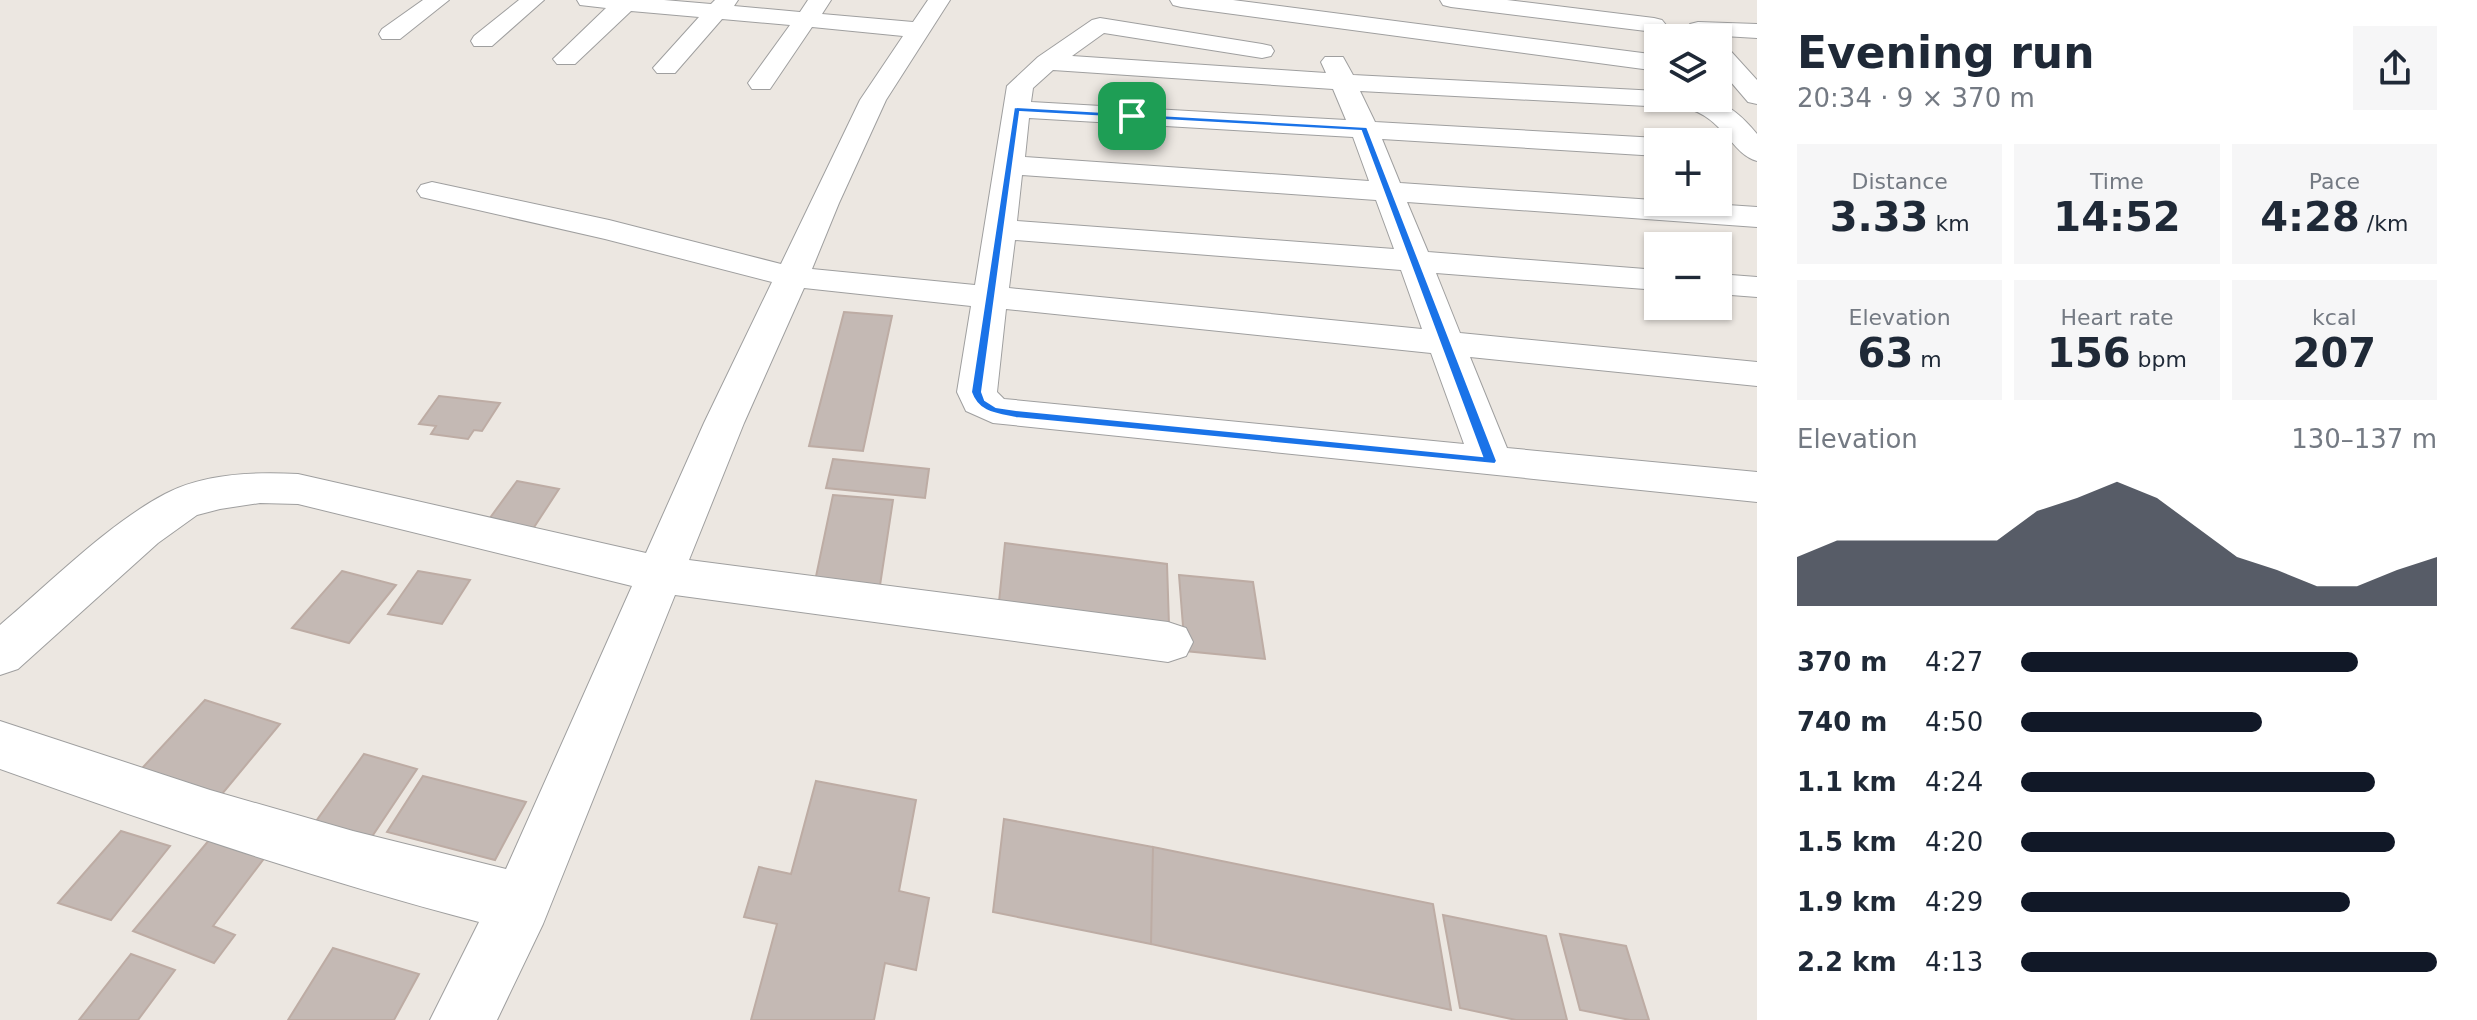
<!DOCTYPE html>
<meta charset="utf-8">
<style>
:root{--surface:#fff;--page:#f6f6f7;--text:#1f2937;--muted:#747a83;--accent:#111827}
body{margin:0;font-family:"DejaVu Sans",sans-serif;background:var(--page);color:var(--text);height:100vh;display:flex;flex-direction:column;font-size:30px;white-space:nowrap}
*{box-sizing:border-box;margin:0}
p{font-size:26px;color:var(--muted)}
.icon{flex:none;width:44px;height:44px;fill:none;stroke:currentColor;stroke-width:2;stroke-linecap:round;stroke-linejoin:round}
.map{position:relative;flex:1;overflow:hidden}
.side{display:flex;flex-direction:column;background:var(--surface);width:720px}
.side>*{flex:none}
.fabs{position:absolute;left:1644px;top:24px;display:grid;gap:16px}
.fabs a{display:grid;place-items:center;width:88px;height:88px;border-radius:0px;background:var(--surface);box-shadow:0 2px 6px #0004;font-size:40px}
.pin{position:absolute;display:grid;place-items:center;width:68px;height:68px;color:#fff;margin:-34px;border-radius:16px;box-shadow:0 4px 12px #0006}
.round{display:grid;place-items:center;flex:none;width:84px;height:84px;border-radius:0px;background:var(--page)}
.overview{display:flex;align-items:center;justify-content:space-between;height:136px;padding:0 40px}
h1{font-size:44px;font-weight:700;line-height:60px}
.stats{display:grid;grid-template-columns:repeat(3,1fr);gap:12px;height:136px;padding:8px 40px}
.stats div{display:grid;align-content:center;border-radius:0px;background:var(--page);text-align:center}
.stats b{font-size:40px;font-weight:700}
.stats small{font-size:22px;font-weight:400}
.stats p{font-size:22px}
.chart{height:224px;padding:16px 40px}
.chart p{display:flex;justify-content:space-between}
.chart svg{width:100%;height:144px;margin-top:8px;fill:var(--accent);opacity:.7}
ul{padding:0 40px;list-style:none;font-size:26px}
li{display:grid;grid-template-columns:128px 96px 1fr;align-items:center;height:60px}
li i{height:20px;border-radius:10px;background:var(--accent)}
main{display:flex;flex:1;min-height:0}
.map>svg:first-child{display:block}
.building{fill:#c4b9b4;stroke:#bdaca4;stroke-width:2}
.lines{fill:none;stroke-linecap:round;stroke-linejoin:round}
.street-casing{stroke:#9f9f9f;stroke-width:2}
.street{fill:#fff;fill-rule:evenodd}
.route{fill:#1a73e8;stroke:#fff;stroke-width:2;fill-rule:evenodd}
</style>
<main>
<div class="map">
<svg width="1757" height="1020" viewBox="0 0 1757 1020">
<rect width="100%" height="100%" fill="#ece7e1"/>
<!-- building -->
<path class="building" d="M844,312L892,316L863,451L809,446Z
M439,396L500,403L482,431L474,430L468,439L431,434L436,426L419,424Z
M833,459L929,469L925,498L826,488Z
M517,481L559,489L529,535L484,526Z
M833,495L893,500L879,592L814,586Z
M1005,543L1167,564L1169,625L999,602Z
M342,571L396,585L349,643L292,628Z
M418,571L470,580L442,624L388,614Z
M1179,575L1253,582L1265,659L1185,651Z
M205,700L280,724L212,806L133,778Z
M364,754L417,769L359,856L304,838Z
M423,776L526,802L495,860L387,832Z
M816,781L916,800L899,891L929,898L916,970L885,963L874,1020H751L777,924L744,917L759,867L791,874Z
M1004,819L1153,847L1151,944L993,912Z
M121,831L170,846L111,920L58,903Z
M215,833L269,852L213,926L235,935L214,963L133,931Z
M1153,847L1433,904L1451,1010L1151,944Z
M1443,915L1546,936L1567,1020H1516L1460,1008Z
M1560,934L1626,946L1649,1020H1630L1580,1010Z
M333,948L419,974L394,1020H288Z
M131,954L175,970L138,1020H79Z"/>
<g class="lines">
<defs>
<path id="street" d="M423,0H449L400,39H382L379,34L382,29Z
M519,0H544L492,46H474L471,41L474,36Z
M577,0H664L711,4L715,0H738L734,6L800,12L808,0H831L822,14L913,22L928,0H950L886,100L839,203L812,269L975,285L1007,86L1038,57L1092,20L1100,18L1262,44L1271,46L1274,51L1271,56L1262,58L1104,33L1072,56L1326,73L1321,62L1325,57H1343L1353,75L1658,91V98C1707,98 1723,93 1757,134V161C1731,154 1723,116 1685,108L1360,91L1375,122L1658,138L1669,142H1658V156L1382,139L1400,183L1757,207V227L1407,202L1428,252L1658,270V290L1436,273L1460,333L1757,362V386L1470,357L1507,448L1757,472V502L993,423L966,411L957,392L971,306L804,288L744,423L689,560L1168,622L1186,628L1193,642L1186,656L1168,662L675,595L543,924L497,1020H430L479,922C316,879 159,826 0,769V721L210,790L353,831L506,869L632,586L298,504L260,503L220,509L197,515L158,543L18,669L0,675V625C50,583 108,524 165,494C204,473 255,472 298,474L646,553L704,423L772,282L605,239L421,197L417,191L421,185L432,182L609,220L781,264L860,100L903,36L812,27L770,89H752L748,83L790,25L722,19L675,73H657L653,68L699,17L631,11L575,64H557L553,59L606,8L580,5ZM1053,70L1333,89L1346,120L1031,102L1033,88ZM1029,118L1353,137L1369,181L1025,157ZM1022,175L1376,200L1394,249L1017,221ZM1015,240L1401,270L1422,329L1009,288ZM1006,309L1431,353L1464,444L1004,399L997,392Z
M1170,0H1233L1658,55V71L1181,7L1173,5Z
M1440,0H1507L1654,18L1662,20L1666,25L1662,30L1654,32L1451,7L1443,5Z
M1698,22L1757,24V38L1690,34L1686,29L1690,24Z
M1718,45L1727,47L1757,80V104L1748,102L1718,67Z
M1718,274L1757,277V297L1718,294Z"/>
</defs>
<!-- street casing -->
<use href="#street" class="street-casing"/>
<!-- street -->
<use href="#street" class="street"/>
</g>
<!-- route -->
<path class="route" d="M1014,107L1367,127L1497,461L1495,464L1016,418C996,414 978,413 971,392ZM1020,112L1361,131L1482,456L1016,410L996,407L985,400L982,392Z"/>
</svg>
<div class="fabs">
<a><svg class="icon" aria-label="layers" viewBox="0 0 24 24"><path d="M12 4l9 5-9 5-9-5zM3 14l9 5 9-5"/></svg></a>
<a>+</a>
<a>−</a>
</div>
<div class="pin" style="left:1132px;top:116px;background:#1e9e55"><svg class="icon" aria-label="arrive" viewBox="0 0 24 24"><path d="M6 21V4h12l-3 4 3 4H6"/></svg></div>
</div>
<section class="side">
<div class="overview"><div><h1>Evening run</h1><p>20:34 · 9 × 370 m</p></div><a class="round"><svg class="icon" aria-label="share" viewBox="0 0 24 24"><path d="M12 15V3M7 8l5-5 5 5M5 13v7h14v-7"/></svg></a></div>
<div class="stats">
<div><p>Distance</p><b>3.33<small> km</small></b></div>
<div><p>Time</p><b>14:52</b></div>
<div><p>Pace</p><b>4:28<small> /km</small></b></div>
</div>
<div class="stats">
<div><p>Elevation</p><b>63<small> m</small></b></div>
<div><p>Heart rate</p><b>156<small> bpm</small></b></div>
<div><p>kcal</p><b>207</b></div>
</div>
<div class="chart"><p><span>Elevation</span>130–137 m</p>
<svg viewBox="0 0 160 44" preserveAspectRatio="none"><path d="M0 44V29L10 24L20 24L30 24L40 24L50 24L60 15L70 11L80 6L90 11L100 20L110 29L120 33L130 38L140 38L150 33L160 29V44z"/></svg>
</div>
<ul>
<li><b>370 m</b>4:27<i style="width:81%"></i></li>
<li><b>740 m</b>4:50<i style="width:58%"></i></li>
<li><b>1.1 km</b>4:24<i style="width:85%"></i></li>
<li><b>1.5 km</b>4:20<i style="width:90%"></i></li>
<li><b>1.9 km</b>4:29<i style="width:79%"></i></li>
<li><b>2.2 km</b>4:13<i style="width:100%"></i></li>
</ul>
</section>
</main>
